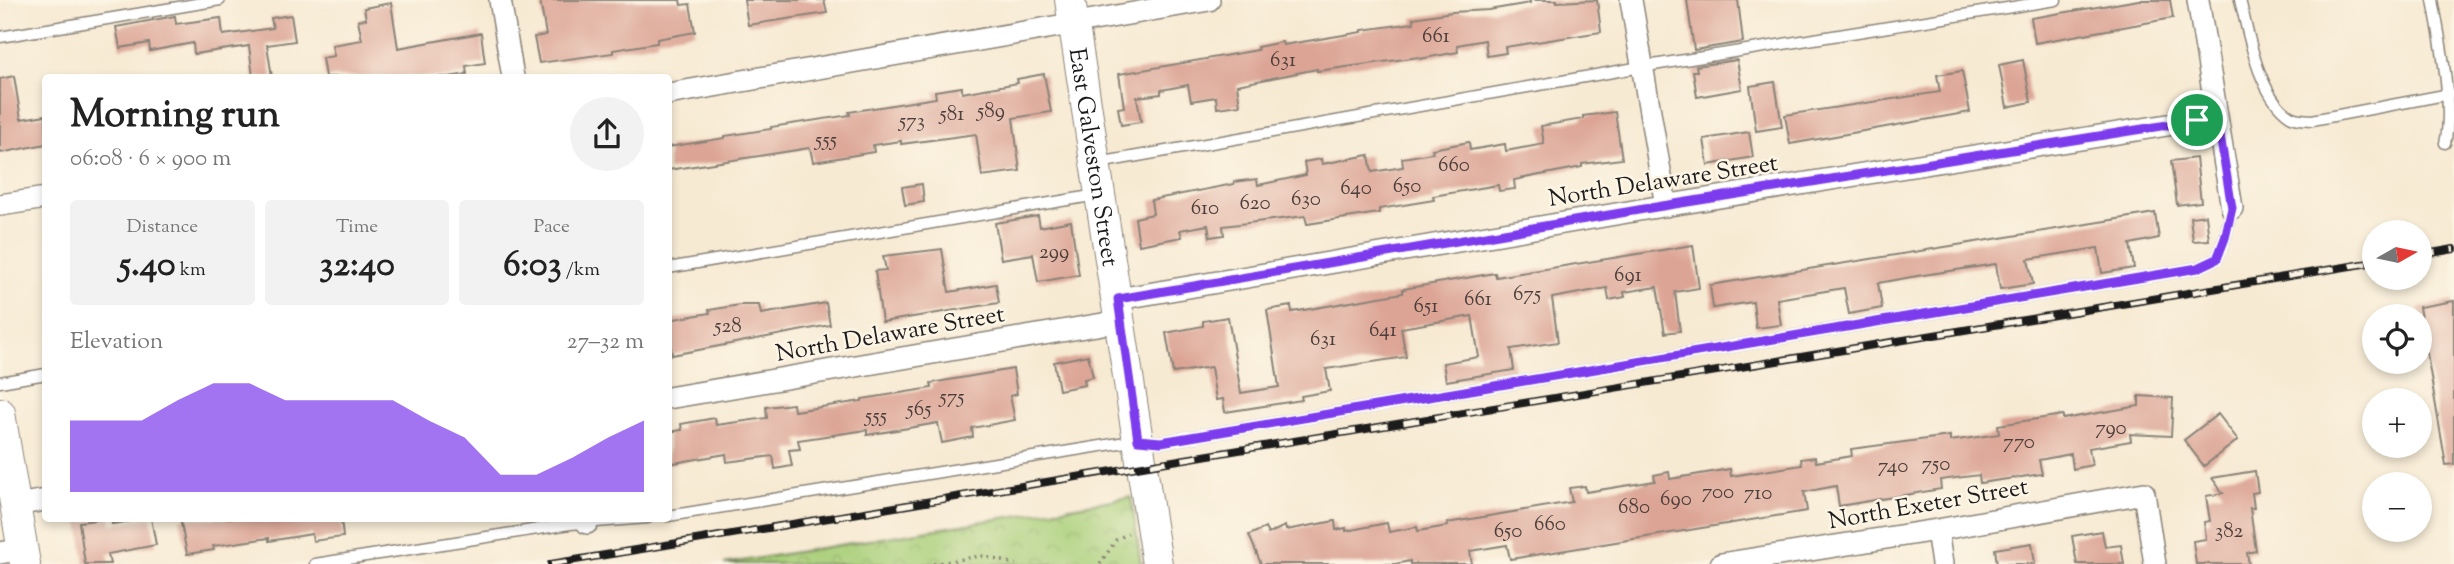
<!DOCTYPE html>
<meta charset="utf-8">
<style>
:root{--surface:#fff;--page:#f2f2f2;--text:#222;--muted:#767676;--accent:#7c3aed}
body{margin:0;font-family:"Sorts Mill Goudy",serif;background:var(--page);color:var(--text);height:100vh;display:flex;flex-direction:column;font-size:26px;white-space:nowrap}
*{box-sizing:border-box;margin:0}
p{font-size:23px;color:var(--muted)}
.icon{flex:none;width:38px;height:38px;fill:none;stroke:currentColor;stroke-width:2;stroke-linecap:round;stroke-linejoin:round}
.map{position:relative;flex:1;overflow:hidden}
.sheet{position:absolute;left:42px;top:74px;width:630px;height:448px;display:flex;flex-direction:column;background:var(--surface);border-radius:7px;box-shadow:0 4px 10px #0003}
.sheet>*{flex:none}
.needle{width:46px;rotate:81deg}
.tools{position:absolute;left:2362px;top:220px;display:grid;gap:14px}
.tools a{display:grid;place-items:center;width:70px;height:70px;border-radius:50%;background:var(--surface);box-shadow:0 4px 10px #0003;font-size:35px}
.pin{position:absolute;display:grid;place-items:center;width:60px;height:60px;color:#fff;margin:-30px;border:4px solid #fff;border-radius:50%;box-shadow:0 2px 7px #0007}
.round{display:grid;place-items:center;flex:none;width:74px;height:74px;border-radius:37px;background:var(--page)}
.head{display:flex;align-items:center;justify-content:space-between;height:119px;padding:0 28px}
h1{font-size:38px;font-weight:800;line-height:52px}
.stats{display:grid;grid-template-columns:repeat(3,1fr);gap:10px;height:119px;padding:7px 28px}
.stats div{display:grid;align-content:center;border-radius:7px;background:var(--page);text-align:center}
.stats b{font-size:35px;font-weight:800}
.stats small{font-size:19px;font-weight:400}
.stats p{font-size:19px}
.chart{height:196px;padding:14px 28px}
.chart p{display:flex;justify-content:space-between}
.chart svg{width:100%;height:126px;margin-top:7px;fill:var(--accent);opacity:.7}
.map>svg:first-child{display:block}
.park{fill:url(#park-crowns);stroke:#62764a;stroke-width:2}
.building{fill:#dca495}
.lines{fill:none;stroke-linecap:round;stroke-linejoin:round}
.lane-casing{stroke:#8a8378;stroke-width:13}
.street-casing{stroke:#8a8378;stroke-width:24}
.secondary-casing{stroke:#8a8378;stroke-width:32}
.path{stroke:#8a8378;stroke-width:3.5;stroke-dasharray:2 5;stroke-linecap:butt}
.lane{stroke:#fff;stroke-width:10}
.street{stroke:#fff;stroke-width:21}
.secondary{stroke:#fff;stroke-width:30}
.rail-casing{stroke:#1c1c1c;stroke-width:8}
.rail{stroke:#fcf5e5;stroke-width:5;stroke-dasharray:16;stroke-linecap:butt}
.route-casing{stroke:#fff;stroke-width:14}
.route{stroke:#7c3aed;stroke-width:9}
.labels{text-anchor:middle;stroke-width:5;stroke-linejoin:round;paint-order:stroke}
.number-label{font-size:21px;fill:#4c3e3a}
.street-label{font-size:24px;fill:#1c1c1c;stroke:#fcf5e5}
</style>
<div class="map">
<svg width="2454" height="564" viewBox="0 0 2454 564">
<defs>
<pattern id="park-crowns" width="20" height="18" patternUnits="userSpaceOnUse" patternTransform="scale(1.75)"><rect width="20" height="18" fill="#a9cf79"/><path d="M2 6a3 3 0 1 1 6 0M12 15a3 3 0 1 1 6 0" fill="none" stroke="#91b168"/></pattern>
</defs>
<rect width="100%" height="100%" fill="#fcf5e5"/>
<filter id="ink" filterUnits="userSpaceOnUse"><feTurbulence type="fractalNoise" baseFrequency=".0143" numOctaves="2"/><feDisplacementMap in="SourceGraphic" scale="14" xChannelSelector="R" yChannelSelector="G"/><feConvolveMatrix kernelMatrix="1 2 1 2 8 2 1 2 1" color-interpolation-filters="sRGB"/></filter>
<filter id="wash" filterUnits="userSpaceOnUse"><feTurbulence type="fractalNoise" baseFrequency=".00686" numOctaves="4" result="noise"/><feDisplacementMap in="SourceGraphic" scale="28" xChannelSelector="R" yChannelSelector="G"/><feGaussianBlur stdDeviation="1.57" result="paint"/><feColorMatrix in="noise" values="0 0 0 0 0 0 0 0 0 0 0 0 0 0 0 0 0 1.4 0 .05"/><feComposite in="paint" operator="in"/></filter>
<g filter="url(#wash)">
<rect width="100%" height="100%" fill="#f7ead3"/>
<!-- park -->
<path class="park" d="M1131,497L1141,564H724Z"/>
<g id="blocks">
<!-- building -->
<path class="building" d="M540,0H680L681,5L690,4L695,32L657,39V43L613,50V53L539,63L534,37L546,35Z
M744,0H824L827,13L748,25Z
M1529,0H1557V2L1597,0L1601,32L1505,47L1506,53L1487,56L1485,40L1457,45L1458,52L1420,59L1419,57L1317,71V69L1237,85L1240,105L1217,108L1216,97L1191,101L1188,85L1161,90V94L1137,97L1141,122L1121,125L1118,108L1124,107L1119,74L1258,50L1257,47L1282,42L1283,45L1362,32V30L1414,23L1413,18L1452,12L1489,10L1530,3Z
M1687,0H1738L1743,42L1694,50Z
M2139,0H2170L2173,18L2035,43L2031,18Z
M391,3L398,48L481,33L485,63L466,66L467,74L449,77H325L322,58L334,56L332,45L362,40L358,20L366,19L364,8Z
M291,15L295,41L267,45L272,77H253L249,46L194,54L193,43L150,51L149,43L120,48L116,27L175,16L176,24L221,18L223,35L273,28L271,18Z
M1737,60L1742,89L1697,97L1693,71H1697L1696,66Z
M2023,60L2031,102L2007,107L1999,65Z
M1962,71L1970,112L1790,144L1785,115L1940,92L1937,75Z
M1044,74L1051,112L1013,118L1020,171L982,176L976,134L901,144V141L873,145L874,152L813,162L810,148L668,170V147L725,138V136L771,129V127L850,115L849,112L936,98L935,91L962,87V93L1018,83L1017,79Z
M14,76L21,119L46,115V144L0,153V79Z
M1775,82L1782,127L1756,131L1750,86Z
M1615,112L1622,159L1582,164V167L1514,180L1515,189L1499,191L1498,185L1433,196L1434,200L1379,209V213L1307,224L1305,216L1223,226L1224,235L1210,237L1208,225L1180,230L1182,237L1139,245L1135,218L1153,214L1151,200L1234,184V182L1257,179L1258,185L1306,175L1304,162L1321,159L1322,164L1369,155L1372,172L1403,167L1402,158L1433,153L1432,149L1469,142L1470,150L1505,144L1506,151L1544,144L1541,126L1583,119V116Z
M1749,132L1753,157L1708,165L1704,139Z
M2196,158L2201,202L2177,205L2171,161Z
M922,184L924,202L905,205L902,187Z
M2155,213L2159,238L2130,244L2134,268L2102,273L2098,248L2028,259L2033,284L2000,289L1996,264L1917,276L1878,283L1882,308L1849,314L1844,288L1777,299L1781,325L1756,328L1753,302L1713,308L1710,285Z
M2206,215L2209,240L2193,241L2190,217Z
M1038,216L1040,227L1071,221L1079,275L1038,282L1033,254L1001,259L995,223Z
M1693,245L1699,288L1675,292L1680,331L1665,333L1657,287L1624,292L1625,297L1609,300L1607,288L1552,298L1558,342L1511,349L1514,370L1446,381L1443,363L1479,357L1472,316L1401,328L1406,357L1326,369L1330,391L1301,396L1302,400L1225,412L1223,399L1216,400L1211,367L1173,373L1166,333L1203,326V321L1228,317L1241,393L1247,392L1279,387L1267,310L1291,306L1292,312L1403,293V289L1495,273L1496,277Z
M942,249L949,292L996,284L999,303L882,322L875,271L886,270L883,256Z
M2454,301V464L2446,465L2419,307Z
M826,303L830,325L672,355L668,320L710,313L709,310L740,305H759L761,314Z
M1088,355L1093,377L1084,379L1085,385L1059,390L1054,362Z
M1013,369L1017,394L1010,396L1015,420L972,428L973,437L942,443L938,423L867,435V430L798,440L800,449L789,450L792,466L775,469L773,456L727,462L726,454L668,464V432L682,430L681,424L715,418L716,425L767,418L766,407L793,404L794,411L862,401V399L932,388L931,383Z
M2139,396L2173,398L2171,436L2130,434L2131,441L2089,448L2092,465L2073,469L2071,454L2039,460L2042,474L1980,483L1979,475L1940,480L1941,489L1839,506L1836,486L1804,492L1807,511L1554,552L1510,559L1507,545L1470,551L1472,564H1410V561L1395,564H1261L1249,535L1265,528L1268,534L1285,526L1286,530L1335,521L1336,530L1346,528V531L1387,523L1389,532L1417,527L1418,531L1448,526L1447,523L1572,502L1569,488L1585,486L1586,492L1655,481L1654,475L1669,472L1670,479L1730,469L1731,476L1802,465L1801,459L1815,457L1816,462L1852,456L1851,449L1950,436V441L1999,434L1998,425L2063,415V419L2139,406Z
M2218,414L2238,440L2204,466L2184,440Z
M2255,471L2258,492L2252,493L2254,508H2250L2256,551L2247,553L2249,564H2196L2193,541L2206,539L2204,522L2210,521L2206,496L2223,493L2212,478Z
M111,518L112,524L151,518L156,545L108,554L110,564H85L79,522Z
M180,518H341L343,537L313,541L312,534L269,541V538L213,546L214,550L187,554Z
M2102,531L2105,547L2121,545L2124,564H2077L2072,536Z
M2032,543L2035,564H1997L1995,549Z"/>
</g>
</g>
<g filter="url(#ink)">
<use href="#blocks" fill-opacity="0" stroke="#8a8378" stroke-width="2"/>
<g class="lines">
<defs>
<path id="lane" d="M2240,0C2249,35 2258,95 2290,116C2296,120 2305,119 2312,120L2450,94
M2433,0C2440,38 2454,108 2445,143
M0,37L220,0
M1098,163L1641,67L2056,0
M668,268L1097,195
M0,382L46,374
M668,516L1138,440L1161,442L2198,268L2217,259L2225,238L2232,208
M315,564L570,524L648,518"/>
<path id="street" d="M500,0L513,77
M1631,0L1666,206
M2198,0L2232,208
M668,94L1209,0
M0,205L46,198
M1118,299L1651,208L2217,117
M668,398L1120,321
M15,505L46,500
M586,518L587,523
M1937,530L1942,564
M0,553L22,549
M1721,564L1937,530L2144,493L2155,564"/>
<g id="secondary">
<path id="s1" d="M1070,0L1157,564"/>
<path d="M0,413L25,564"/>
</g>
</defs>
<!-- lane casing -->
<use href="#lane" class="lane-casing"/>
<!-- street casing -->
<use href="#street" class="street-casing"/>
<!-- secondary casing -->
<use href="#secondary" class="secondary-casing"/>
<!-- path -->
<path class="path" d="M933,564L981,556L1016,564
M1100,564L1116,540L1128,533"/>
<!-- lane -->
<use href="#lane" class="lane"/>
<!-- street -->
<use href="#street" class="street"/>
<!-- secondary -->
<use href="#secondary" class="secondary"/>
<defs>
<path id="rail" d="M2420,255L2454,249
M551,564L2375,262"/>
</defs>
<!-- rail casing -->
<use href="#rail" class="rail-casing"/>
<!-- rail -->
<use href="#rail" class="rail"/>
</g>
</g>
<g class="lines" filter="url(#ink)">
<defs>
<path id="route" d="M2217,117L2232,208L2225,238L2217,259L2198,268L1161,442L1138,440L1118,299L1650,208Z"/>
</defs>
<!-- route casing -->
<use href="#route" class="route-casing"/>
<!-- route -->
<use href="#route" class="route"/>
</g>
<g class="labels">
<!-- number labels -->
<g class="number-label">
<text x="1436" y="42">661</text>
<text x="1283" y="66">631</text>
<text x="991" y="117">589</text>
<text x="952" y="120">581</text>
<text x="912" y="127">573</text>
<text x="826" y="146">555</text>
<text x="1454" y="171">660</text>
<text x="1407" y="192">650</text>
<text x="1356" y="194">640</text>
<text x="1306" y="205">630</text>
<text x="1255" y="209">620</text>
<text x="1205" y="214">610</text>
<text x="1054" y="258">299</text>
<text x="1628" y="281">691</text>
<text x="1527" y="300">675</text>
<text x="1478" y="305">661</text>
<text x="1426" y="312">651</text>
<text x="728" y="332">528</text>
<text x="1383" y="336">641</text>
<text x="1323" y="345">631</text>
<text x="952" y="403">575</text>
<text x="919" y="415">565</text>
<text x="876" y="422">555</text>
<text x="2111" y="434">790</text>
<text x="2019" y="448">770</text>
<text x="1936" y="470">750</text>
<text x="1893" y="472">740</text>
<text x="1718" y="498">700</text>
<text x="1758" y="499">710</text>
<text x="1676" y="505">690</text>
<text x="1634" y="513">680</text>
<text x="1550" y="530">660</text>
<text x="1508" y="537">650</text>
<text x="2229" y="537">382</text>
</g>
<!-- street labels -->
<g class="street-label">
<text dy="8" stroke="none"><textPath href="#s1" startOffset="159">East Galveston Street</textPath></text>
<text transform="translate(1663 180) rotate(-9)" y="8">North Delaware Street</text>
<text transform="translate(890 333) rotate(-10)" y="8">North Delaware Street</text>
<text transform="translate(1928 503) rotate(-10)" y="8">North Exeter Street</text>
</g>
</g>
</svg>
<div class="tools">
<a><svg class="needle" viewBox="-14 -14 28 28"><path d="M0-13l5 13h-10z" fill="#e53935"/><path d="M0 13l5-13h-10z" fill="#767676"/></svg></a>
<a><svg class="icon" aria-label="locate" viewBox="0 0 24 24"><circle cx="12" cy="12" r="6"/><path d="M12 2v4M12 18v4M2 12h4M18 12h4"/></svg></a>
<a>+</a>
<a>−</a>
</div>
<div class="pin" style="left:2197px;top:120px;background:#1e9e55"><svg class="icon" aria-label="arrive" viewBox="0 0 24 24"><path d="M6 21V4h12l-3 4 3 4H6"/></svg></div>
<section class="sheet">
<div class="head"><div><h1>Morning run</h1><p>06:08 · 6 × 900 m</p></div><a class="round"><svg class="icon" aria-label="share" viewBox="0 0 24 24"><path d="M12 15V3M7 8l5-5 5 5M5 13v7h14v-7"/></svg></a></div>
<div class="stats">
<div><p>Distance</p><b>5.40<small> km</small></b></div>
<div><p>Time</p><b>32:40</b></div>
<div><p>Pace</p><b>6:03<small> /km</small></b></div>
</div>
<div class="chart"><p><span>Elevation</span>27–32 m</p>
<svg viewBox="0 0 160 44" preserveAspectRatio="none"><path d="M0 44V19L10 19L20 19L30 12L40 6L50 6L60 12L70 12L80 12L90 12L100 19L110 25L120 38L130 38L140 32L150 25L160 19V44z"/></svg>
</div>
</section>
</div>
